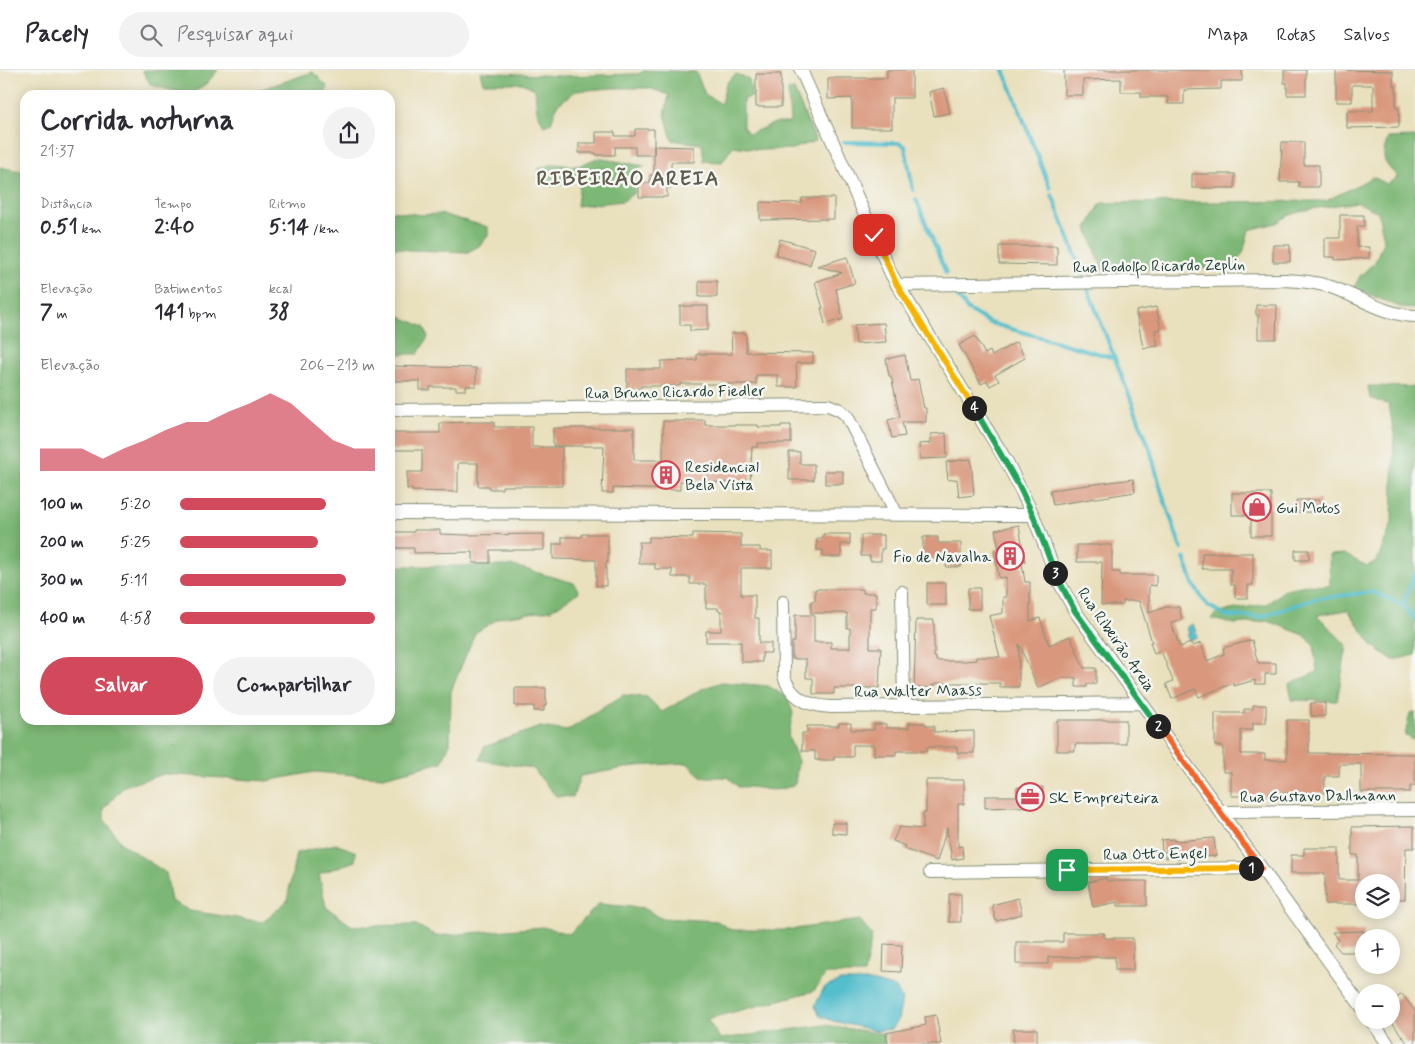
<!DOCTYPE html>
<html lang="pt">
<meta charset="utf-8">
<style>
:root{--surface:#fff;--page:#f2f2f3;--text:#2b2b33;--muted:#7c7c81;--line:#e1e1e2;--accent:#d1495b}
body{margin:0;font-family:Mynerve,sans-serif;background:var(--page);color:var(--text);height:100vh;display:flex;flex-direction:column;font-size:19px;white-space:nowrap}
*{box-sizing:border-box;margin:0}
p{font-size:16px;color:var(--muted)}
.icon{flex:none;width:28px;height:28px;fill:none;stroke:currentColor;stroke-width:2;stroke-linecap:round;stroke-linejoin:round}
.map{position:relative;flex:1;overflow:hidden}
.panel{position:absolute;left:20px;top:20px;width:375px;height:635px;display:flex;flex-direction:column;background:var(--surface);border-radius:15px;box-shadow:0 2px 12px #0003}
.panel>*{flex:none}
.fabs{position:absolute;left:1355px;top:804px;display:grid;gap:10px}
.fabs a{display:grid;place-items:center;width:45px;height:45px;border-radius:50%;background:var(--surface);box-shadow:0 2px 12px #0003;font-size:25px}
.pin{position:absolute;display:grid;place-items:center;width:42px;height:42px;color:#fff;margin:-21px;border-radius:10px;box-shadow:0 2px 8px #0006}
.km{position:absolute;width:25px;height:25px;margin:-12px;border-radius:50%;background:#222;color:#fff;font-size:14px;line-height:25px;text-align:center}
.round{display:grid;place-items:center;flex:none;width:52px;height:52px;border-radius:26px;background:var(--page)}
.summary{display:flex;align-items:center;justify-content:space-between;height:85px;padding:0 20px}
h1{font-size:28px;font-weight:700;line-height:38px}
.stats{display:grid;grid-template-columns:repeat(3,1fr);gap:8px;height:85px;padding:5px 20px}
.stats div{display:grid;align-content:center}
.stats b{font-size:21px;font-weight:700}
.stats small{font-size:14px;font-weight:400}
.stats p{font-size:14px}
.chart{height:140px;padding:10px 20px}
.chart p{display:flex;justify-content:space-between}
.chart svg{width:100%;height:90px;margin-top:5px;fill:var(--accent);opacity:.7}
.action{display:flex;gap:10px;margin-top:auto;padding:10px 20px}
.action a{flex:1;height:58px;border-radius:30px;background:var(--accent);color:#fff;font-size:20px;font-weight:700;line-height:58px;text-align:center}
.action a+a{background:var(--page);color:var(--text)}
ul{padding:0 20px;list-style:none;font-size:16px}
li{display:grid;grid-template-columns:80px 60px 1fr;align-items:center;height:38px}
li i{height:12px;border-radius:6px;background:var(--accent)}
header{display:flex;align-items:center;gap:30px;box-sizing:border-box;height:70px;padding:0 25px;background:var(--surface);border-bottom:1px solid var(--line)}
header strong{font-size:24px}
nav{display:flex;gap:28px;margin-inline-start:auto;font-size:18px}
.search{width:350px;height:45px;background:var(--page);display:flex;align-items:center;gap:12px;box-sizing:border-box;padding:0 18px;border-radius:28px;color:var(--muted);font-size:19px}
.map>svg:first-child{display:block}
.forest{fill:#7db775;stroke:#4e7a54}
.water{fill:#52becc;stroke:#387e80}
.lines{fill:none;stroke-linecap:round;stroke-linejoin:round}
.stream{stroke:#52becc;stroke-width:4}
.building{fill:#d9987d}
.minor-casing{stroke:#848e78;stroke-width:14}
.minor{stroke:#fff;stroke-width:12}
.split-1-casing{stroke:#fff;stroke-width:10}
.split-2-casing{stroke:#fff;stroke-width:10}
.split-3-casing{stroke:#fff;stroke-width:10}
.split-4-casing{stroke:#fff;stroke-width:10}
.split-5-casing{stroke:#fff;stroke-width:10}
.split-1{stroke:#f5b400;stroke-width:6}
.split-2{stroke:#f0652b;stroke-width:6}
.split-3{stroke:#22a559;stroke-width:6}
.split-4{stroke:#22a559;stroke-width:6}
.split-5{stroke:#f5b400;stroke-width:6}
.labels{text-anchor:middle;stroke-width:5;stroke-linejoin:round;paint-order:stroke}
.street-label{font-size:16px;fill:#1f3d34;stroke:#f6f6f2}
.poi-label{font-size:16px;fill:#1f3d34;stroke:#f6f6f2;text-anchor:start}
.district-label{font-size:21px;font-weight:bold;letter-spacing:1px;fill:#605d4e;stroke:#f6f6f2}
</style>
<header>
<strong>Pacely</strong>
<div class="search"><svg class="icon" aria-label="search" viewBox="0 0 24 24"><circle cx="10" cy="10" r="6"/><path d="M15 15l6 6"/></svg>Pesquisar aqui</div>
<nav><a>Mapa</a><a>Rotas</a><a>Salvos</a></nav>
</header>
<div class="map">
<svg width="1415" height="974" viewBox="0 0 1415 974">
<rect width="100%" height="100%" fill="#f6f6f2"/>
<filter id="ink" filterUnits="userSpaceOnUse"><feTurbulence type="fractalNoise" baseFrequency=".02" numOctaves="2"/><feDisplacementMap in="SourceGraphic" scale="10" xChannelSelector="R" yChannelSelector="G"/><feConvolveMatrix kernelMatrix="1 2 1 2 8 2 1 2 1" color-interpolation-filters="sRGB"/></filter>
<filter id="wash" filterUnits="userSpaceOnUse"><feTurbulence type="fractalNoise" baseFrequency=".0096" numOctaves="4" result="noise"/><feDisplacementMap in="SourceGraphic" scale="20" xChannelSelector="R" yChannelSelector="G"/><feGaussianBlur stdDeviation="1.12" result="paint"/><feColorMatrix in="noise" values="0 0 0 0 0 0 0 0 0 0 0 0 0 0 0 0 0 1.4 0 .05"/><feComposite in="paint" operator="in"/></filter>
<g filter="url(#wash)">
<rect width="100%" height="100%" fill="#e9e0bd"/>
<!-- forest -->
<path class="forest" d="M142,0H218L207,13L190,25L151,15Z
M646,0L696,2L705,24L721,34L726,13L736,4L749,9L752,27L743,29V57L749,64L775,53H790L788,20H794L816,71L792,79L762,80L733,76L722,92L704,91L702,74L672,70L665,44L669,25L649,18H611L576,21L557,35L551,53L544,56L537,41L535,19L522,13H483L480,2L562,6L638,4Z
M313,2L328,17L325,25H244Z
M1415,67V239L1402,238L1354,218L1360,206L1375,192L1384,169L1378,142L1357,132L1311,139L1289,145L1276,153L1249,160L1243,183L1230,198L1103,200L1087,158L1101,133L1326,131L1373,107L1387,114L1398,107C1384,93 1380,89 1388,68Z
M597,88L645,96L632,102L635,122L623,131L577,136L580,110C565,110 536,130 538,99L554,94L578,96Z
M0,97L25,102V650H390V496H514L574,513L579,522L551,540L501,547L475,563L451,621L450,673L442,692L383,707L314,702L267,711L164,704L124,716L104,739V749L122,774L166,803L171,831L190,841L263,852L287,831L296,783L336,774L356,782L355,791L319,804L326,837L352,856L416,855L436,866L543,857L569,864L599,834L644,838L660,848L717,851L731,860H787L860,850L872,866L864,904H826L814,921L707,949L720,969L825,955L884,964V974H0Z
M390,141L422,145L441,144L488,157V166L479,176L468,182L409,180L390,177Z
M390,242L424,257L428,267L418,284H390Z
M1368,316L1415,317V585L1393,590L1372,575L1348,540L1317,545L1347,576L1337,631L1292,630L1289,614L1317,602L1314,575L1304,565L1268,551L1235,554L1211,549L1219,542L1267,534L1286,519L1306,515L1330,516L1329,485L1344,484L1367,496L1377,491L1392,453L1394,364L1389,335L1370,328Z
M722,612L768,616L787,627L793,643L788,666L798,691L795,714C772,726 762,715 738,717L728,707H702L687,693L636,696L580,706L573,727L556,726L532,698L480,690L484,677L540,657L567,661L623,625L647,627L662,642L702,619Z
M1415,642V671L1405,665L1410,643Z"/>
<!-- water -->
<path class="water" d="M1193,554L1198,567L1189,570L1187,565L1189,564L1187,557Z
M840,911H871L896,918L902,929L898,950L892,959L877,961L833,951L820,946L815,936L824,918Z"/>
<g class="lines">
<!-- stream -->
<path class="stream" d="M1004,0L1050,118
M844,72L899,73L905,76L913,120
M1052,125L1084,207
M916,129L946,203
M1087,217L1150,379L1161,420L1181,478
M953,221L968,240L990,253L1114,288
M1184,488L1194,516L1207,535L1226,546L1261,547L1314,529L1372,522L1403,535L1415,549
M1403,535L1415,504"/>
</g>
<g id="blocks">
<!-- building -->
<path class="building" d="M887,0H912V28H892V58H852V28L828,29V8H887Z
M1064,0H1242V11H1221V19L1184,20V34H1168V27H1141V22H1121V9L1083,10V25H1064Z
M1284,0H1306V25H1287V13H1284Z
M1336,0L1393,1V16H1396V38H1399V57L1347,58V41H1373V15H1352V32H1336Z
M756,4H781V37H756Z
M944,18L950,43L934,46L929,22Z
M635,59H654V85H635V77H615V85H596V83H579V73H596V62H615V66H635Z
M1282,72H1304V95H1319V117H1299V112H1280Z
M654,76L694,77V92H671V118H667V127H639V113H650V105H654Z
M1192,104H1235V118H1192Z
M802,128H834V149L760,150V132L802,133Z
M1340,145H1364V156H1357V177H1369V188L1335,190V187H1325V168H1340Z
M780,169L815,179L810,195L776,185Z
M1273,175H1290V192H1273Z
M999,176H1057V195L999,194Z
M847,187L855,213L836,219L843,249L825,254L821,238H823L815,212L842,203L817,196Z
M699,211H717V227H699Z
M1256,235H1277L1276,269H1258V245H1256Z
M680,236H708V260L690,261V255H680Z
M1156,237L1161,259L1155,260L1158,276L1143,278L1136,241Z
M884,253L886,272L856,274L854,255Z
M731,263H746V282L813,283V293H796L797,317H778V305H756V314H680V316H641V319H627V299H661V291L697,290V284H732Z
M975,266L985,284L990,281L992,286L1016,272L1025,288L995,305L999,311L990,316L987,311L981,314L959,275Z
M905,285L910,311L918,309L924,338H926V352H902L905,366L892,368L888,350L900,347L891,306H889L886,289Z
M390,296L476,298V316H466V320H456V317H430V320H420V311H390Z
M684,350H705V355H758V357H781V355H791V373H758V377H752L750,414L680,411V420L613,418V423H602L604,376H553V358H634V390H663V351H684Z
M470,352H494V357H532V377H562V416H502V419H489V416H478V393H458V422L412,421V419H407V402H422V380H390V363H440V353Z
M946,363L947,388L920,389L919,374L931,373V364Z
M789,382H800V394H814V410H789Z
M971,389L974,425L959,427L957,409L948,410L946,392Z
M825,401H843V414H825Z
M1133,409L1135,422L1053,435L1050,420Z
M1232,423H1271V466H1251V445H1232Z
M1296,430H1320V442H1296Z
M1019,455L1025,492L1022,493L1025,512H1030V551L1040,548L1049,575L1070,566L1084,598H1096V614H1087V617H1076V608H1060L1038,618L1019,574V617H1000V613H936V615H932V618H914L916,550H934V587H936V591H965L976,590V587H1000L989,546L1003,543V527H1006V507L999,508L994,480L999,479L995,460Z
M414,460H440V464L465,465L544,464V480H490V493H473V482L414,483V478H390V462H414Z
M693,463L741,464V477H760V481H772V498H741V525H755V548H759V573H771V583H762V592H741V572H706V561H721V541H718V538H706V514H690V507H672V499H655V494H639V472H649V467L693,468Z
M582,464H608V492H606V516H596V490L553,489V474H562V467H582Z
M823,464H850V474H841V487H823V480H817V468H823Z
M861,465H884V479H881V491H870V486H861Z
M923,467H938V473H961V497H946V489H923Z
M1077,475H1112V502H1120V505H1156V516L1149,515V543L1166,537H1179L1182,549L1171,553L1180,577L1191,573L1193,576L1201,573L1207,591L1224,584L1223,578L1252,570L1258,593H1276V604H1265V614H1255V610L1234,616L1233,613L1199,627L1195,619L1172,629L1166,614L1173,611L1161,581L1154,584L1150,572H1152L1139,531H1123V535H1101L1102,492H1077Z
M1295,480H1309V490H1295Z
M1202,483H1253V515H1248V528H1235V515H1231V499H1202Z
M927,513H946V535H927Z
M968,518H980V539H968Z
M815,519H863V523H876V538H870V578H881L879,618H834V624H813V608H806V589H792V572H795V545H814V572H831V578H850V558H847V543H811V531H815Z
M515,618H546V636H544V641H534V636H515Z
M1311,633H1325V646H1311Z
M1253,635H1266V653H1253V660H1241V684H1265V690H1287V650H1309V683L1415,684V716H1410V722H1361V694H1339V706H1325V723H1317V726H1297V723H1269V726H1231V702H1223V676H1215V643H1244V639H1253Z
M1057,650H1126V674H1075V681H1057Z
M839,653H851V660H874V654H886V658H909V653H926V656H934V662L974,661V683H957V677H927V681H896V685H874V675H853V687H834V690H815V681H802V663H807V656H839Z
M926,710H964V734H958V777L962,776L963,788L952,790L947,758L937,791L904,779L905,776L893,771L899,757L923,759V743H926Z
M1017,717H1043V736L985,738V726H1017Z
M832,753H846V764L832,763Z
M1414,756V778H1406L1405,829H1391V812H1364V834H1325V803H1291V785H1304V778H1339V810H1358V785H1352V757Z
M1214,768L1216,786L1176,789V787L1165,788V781H1162L1161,770L1174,769V771Z
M1106,808L1107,811H1147V836H1118V832L1093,837L1088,812Z
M949,824H961V852H949Z
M1018,828L1022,844L996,851L992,835Z
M1364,861V882H1341L1334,874L1338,870L1332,862Z
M1063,863H1104V868H1133V900H1115V887H1048V894H1016V872H1063Z
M884,874L902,875L901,902L883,901Z
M1402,924L1415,941V974H1408L1391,951V932Z
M936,945L941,974H888L886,963L926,955L925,947Z
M1013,959H1037V974H1014Z"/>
</g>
</g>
<g filter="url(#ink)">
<use href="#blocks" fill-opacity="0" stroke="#848e78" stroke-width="1"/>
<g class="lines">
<defs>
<path id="minor" d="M801,0L891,204L1007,392L1033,445L1058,510L1075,541L1364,940
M897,215L1285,210C1301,211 1316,212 1331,217C1359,227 1385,245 1415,246
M390,340L828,335L840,340L847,346L897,445
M390,443L1033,445
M902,522L904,636
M783,532L784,606C791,629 809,636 831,637L1141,633
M1221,742L1415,740
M930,802L1261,798
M1371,950L1388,974"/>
</defs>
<!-- minor casing -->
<use href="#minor" class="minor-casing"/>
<!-- minor -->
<use href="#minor" class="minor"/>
</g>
</g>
<g class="lines" filter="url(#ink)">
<defs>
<path id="split-1" d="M1067,800L1251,798"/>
<path id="split-2" d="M1158,656L1261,798H1251"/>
<path id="split-3" d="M1055,503L1075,541L1158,656"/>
<path id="split-4" d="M974,338L1018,414L1033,445L1055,503"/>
<path id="split-5" d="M874,165L897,215L974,338"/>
</defs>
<!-- split-1 casing -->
<use href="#split-1" class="split-1-casing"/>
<!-- split-2 casing -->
<use href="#split-2" class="split-2-casing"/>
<!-- split-3 casing -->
<use href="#split-3" class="split-3-casing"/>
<!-- split-4 casing -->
<use href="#split-4" class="split-4-casing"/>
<!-- split-5 casing -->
<use href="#split-5" class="split-5-casing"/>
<!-- split-1 -->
<use href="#split-1" class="split-1"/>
<!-- split-2 -->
<use href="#split-2" class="split-2"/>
<!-- split-3 -->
<use href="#split-3" class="split-3"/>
<!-- split-4 -->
<use href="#split-4" class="split-4"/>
<!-- split-5 -->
<use href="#split-5" class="split-5"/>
</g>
<!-- icons -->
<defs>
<symbol id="building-ring" viewBox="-11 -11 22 22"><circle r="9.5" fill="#f6f6f2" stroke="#d1495b" stroke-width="1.5"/><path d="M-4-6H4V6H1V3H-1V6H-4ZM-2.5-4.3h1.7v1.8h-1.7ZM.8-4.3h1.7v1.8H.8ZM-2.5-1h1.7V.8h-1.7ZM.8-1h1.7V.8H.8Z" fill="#d1495b"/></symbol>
<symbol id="shop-ring" viewBox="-11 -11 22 22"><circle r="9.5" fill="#f6f6f2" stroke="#d1495b" stroke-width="1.5"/><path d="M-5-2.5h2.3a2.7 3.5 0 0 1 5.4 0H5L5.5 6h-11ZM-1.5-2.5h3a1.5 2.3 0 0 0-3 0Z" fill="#d1495b"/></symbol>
<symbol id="office-ring" viewBox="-11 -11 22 22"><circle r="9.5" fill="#f6f6f2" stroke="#d1495b" stroke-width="1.5"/><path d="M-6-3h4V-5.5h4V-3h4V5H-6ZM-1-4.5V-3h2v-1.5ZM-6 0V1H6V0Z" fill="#d1495b"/></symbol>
</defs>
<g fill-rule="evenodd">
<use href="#building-ring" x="650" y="389" width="32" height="32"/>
<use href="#shop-ring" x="1241" y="421" width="32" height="32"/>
<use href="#building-ring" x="994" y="470" width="32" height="32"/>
<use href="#office-ring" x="1014" y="711" width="32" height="32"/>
</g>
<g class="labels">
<!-- street labels -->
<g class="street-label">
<text transform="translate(1159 195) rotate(-1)" y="6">Rua Rodolfo Ricardo Zeplin</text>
<text transform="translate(675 321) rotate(-1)" y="6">Rua Bruno Ricardo Fiedler</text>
<text transform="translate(1117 569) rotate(55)" y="6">Rua Ribeirão Areia</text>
<text transform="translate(918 620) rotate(-1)" y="6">Rua Walter Maass</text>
<text transform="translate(1318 725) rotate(-1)" y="6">Rua Gustavo Dallmann</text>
<text transform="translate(1155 783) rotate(-1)" y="6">Rua Otto Engel</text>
</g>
<!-- poi labels -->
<g class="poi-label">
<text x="685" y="402">Residencial<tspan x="685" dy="18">Bela Vista</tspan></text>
<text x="1276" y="443">Gui Motos</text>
<text x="991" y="492" text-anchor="end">Fio de Navalha</text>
<text x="1049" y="733">SK Empreiteira</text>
</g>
<!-- district labels -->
<g class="district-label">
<text x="628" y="115">RIBEIRÃO AREIA</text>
</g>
</g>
</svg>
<div class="fabs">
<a><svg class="icon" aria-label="layers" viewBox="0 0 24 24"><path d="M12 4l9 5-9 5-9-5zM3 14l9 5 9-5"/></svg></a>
<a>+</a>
<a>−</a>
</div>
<div class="pin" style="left:1067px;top:800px;background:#1e9e55"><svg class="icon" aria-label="arrive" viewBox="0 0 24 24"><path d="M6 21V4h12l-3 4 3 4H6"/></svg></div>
<div class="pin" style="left:874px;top:165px;background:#d93025"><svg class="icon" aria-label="check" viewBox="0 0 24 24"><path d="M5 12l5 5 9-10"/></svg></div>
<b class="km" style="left:1251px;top:798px">1</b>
<b class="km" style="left:1158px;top:656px">2</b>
<b class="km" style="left:1055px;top:503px">3</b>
<b class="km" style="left:974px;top:338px">4</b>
<section class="panel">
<div class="summary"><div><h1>Corrida noturna</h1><p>21:37</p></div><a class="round"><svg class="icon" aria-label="share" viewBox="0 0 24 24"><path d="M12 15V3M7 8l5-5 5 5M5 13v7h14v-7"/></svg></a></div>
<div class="stats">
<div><p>Distância</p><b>0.51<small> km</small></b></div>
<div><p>Tempo</p><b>2:40</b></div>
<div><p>Ritmo</p><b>5:14<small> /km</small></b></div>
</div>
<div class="stats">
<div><p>Elevação</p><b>7<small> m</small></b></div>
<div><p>Batimentos</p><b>141<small> bpm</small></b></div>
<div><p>kcal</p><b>38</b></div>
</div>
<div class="chart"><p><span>Elevação</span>206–213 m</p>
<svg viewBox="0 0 160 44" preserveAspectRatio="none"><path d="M0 44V33L10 33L20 33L30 38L40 33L50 29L60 24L70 20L80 20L90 15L100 11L110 6L120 11L130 20L140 29L150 33L160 33V44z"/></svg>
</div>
<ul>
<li><b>100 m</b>5:20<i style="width:75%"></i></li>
<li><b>200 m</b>5:25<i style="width:71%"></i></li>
<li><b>300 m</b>5:11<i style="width:85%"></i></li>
<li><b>400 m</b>4:58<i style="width:100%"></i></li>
</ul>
<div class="action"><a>Salvar</a><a>Compartilhar</a></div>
</section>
</div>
